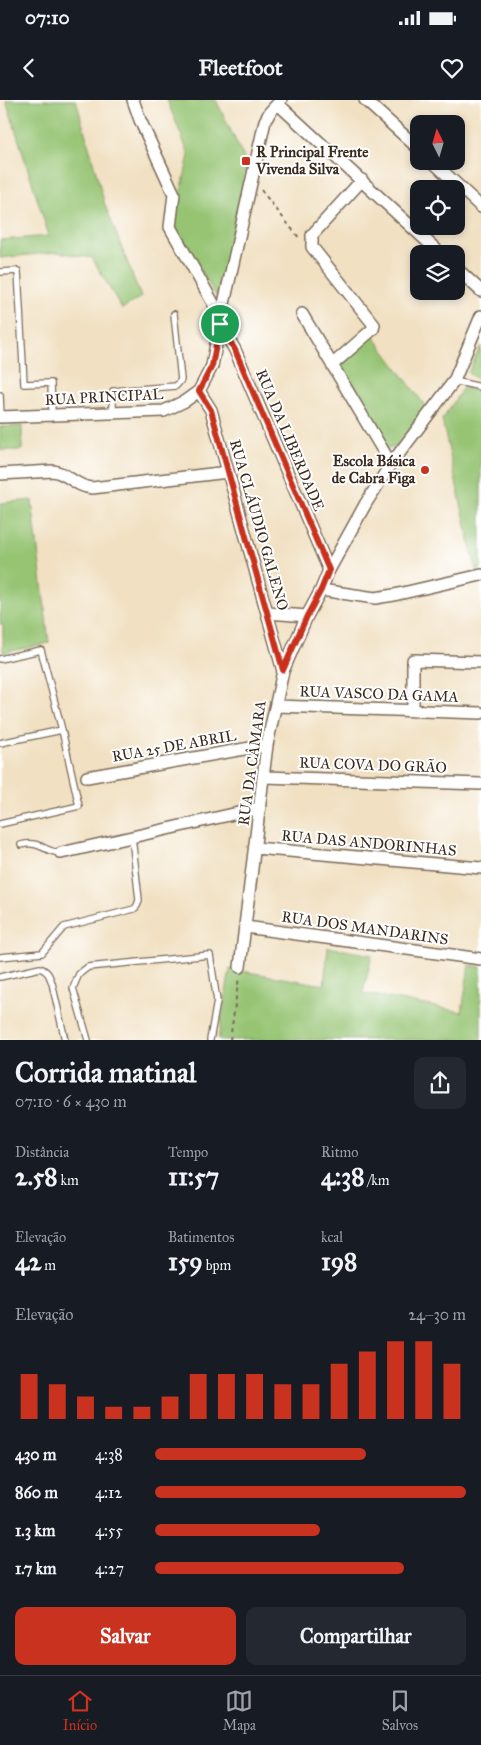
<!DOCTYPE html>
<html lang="pt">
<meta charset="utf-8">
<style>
:root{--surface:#171b24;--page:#242831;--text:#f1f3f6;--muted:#9ea1a6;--line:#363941;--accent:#c8321e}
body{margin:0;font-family:"IM FELL Great Primer",serif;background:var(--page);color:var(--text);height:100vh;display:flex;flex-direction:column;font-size:19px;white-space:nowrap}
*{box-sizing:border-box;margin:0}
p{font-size:16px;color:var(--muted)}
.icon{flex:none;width:28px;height:28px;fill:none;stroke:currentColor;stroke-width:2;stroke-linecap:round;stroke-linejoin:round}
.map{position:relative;height:940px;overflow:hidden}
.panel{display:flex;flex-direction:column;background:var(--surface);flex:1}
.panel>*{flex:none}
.needle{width:32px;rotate:355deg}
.fabs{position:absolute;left:410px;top:15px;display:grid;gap:10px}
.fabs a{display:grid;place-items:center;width:55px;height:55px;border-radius:10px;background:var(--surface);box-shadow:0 2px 8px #0003;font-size:25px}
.pin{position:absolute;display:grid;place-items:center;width:42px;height:42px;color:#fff;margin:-21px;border:2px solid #fff;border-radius:50%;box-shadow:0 1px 5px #0007}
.round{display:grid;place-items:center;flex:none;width:52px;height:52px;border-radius:10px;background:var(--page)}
.headline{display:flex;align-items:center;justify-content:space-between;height:85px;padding:0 15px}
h1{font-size:28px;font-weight:700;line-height:38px}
.stats{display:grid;grid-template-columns:repeat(3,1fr);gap:8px;height:85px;padding:5px 15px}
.stats div{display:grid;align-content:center}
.stats b{font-size:25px;font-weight:700}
.stats small{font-size:14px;font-weight:400}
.stats p{font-size:14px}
.chart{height:140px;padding:10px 15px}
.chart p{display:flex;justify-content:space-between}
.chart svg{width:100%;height:90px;margin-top:5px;stroke:var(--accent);stroke-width:6}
.action{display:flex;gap:10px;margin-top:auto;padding:10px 15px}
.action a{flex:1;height:58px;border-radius:10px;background:var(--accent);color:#fff;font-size:20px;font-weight:700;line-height:58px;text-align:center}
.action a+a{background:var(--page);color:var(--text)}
ul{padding:0 15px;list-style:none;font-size:16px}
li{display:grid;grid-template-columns:80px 60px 1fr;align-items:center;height:38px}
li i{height:12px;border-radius:6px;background:var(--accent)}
.status{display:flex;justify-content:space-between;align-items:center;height:35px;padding:0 25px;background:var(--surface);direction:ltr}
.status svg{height:14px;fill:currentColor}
header{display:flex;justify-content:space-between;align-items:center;height:65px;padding:0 15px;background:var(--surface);font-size:22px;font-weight:700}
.menu{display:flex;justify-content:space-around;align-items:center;height:70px;border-top:1px solid var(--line);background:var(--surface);font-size:14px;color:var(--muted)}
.menu a{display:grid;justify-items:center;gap:2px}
.menu .on{color:var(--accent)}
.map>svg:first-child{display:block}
.green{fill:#96c473;stroke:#687748}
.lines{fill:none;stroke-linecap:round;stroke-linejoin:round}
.lane-casing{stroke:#7b6a57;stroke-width:8}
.street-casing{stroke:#7b6a57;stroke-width:14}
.path{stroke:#7b6a57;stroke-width:2;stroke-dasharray:4 4;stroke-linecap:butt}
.lane{stroke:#fff;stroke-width:5.5}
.street{stroke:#fff;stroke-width:11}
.route-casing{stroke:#fff;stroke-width:10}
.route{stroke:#c8321e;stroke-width:6}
.poi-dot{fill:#c8321e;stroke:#fff;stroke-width:2}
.labels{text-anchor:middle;stroke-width:4;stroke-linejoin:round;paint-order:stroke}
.poi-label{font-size:15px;font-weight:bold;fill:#3b2a1e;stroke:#fff;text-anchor:start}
.street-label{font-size:15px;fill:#3b2a1e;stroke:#fff}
</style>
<div class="status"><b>07:10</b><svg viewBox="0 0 49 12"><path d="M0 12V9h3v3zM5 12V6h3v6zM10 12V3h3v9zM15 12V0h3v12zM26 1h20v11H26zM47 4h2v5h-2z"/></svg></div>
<header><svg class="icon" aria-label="back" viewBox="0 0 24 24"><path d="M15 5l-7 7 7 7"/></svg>Fleetfoot<svg class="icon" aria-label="heart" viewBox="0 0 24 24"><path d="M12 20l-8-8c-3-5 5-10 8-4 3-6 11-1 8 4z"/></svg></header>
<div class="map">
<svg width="481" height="940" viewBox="0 0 481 940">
<rect width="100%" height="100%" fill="#fff"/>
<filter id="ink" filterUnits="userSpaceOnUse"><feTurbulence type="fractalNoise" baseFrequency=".02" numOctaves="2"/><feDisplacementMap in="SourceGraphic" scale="10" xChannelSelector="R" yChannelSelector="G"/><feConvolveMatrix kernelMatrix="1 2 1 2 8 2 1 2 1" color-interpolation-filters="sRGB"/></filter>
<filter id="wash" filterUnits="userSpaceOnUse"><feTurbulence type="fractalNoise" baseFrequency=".0096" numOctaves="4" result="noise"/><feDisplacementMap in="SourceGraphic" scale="20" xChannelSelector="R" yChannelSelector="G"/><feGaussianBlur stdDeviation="1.12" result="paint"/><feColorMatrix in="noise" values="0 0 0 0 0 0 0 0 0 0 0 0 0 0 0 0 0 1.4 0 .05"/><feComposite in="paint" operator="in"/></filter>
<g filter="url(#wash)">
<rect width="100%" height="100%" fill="#f1e0c1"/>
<!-- green -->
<path class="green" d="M6,0H76L105,105L141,197L122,209L92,158L57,152L0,158V140L49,136Z
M167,0H216L247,64L217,198L174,124L189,55Z
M372,234L426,307L396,347L386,349L341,271V263Z
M481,246V282L468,273Z
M462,289L481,290V469L476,470L442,320Z
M22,326V350H0V327Z
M32,400L49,543L3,553V525L0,524V403Z
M328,847L372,855L363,893L462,912L469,865L481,867V940H218L230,869L324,885Z"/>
</g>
<g filter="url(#ink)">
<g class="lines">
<defs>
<path id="lane" d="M0,172L18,171L24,284L51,283L52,315
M454,281L481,287
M0,295L1,317
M113,312V291L176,286L181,280L174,214
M0,559L41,550L62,630L0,643
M0,724L79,706L62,630
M21,745C40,740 44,752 61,753
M0,857L42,853L64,827L134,809L137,806L139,800L132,737
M0,877L40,868C48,871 49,875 52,883L65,940
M88,940L73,888L79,874L88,867L210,855L217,901L210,940"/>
<path id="street" d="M133,0L140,20L174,94L170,127L221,217
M365,0L419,49
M278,4L441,154
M432,61L481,107
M456,168L481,191
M302,214L391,364
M220,224L235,250L329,470
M332,265L373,229L374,225L312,147V135L362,80
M199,291L211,310L283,571
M0,317L164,311L185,301L199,291L212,266L221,217L265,21L270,12L281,0
M0,374L53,371C68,373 76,387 92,388L228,372
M321,490L375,498L394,495L481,475
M268,513L307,516
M276,606L481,613
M413,611V560L481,562
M87,677L267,645
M264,677L481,684
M255,748L481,768
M61,753L260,708
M245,827L481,859
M240,867L267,645L283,571L307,516L321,490L329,470L366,403L391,364L454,281L481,216"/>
</defs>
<!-- lane casing -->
<use href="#lane" class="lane-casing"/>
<!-- street casing -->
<use href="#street" class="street-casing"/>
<!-- path -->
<path class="path" d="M261,90L300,139
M230,940L239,877"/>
<!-- lane -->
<use href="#lane" class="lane"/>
<!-- street -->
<use href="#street" class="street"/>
</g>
</g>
<g class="lines" filter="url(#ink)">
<defs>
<path id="route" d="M220,224L235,250L329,470L321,490L307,516L283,570L211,310L199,291L212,266Z"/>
</defs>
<!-- route casing -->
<use href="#route" class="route-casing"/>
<!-- route -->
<use href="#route" class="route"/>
</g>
<!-- markers -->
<g class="poi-dot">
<rect x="241" y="56" width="10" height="10" rx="2.5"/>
<circle cx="425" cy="370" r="5"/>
</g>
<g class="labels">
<!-- poi labels -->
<g class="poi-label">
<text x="256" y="57">R Principal Frente<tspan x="256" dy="17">Vivenda Silva</tspan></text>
<text x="415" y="366" text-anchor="end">Escola Básica<tspan x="415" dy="17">de Cabra Figa</tspan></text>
</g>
<!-- street labels -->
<g class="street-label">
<text transform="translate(104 297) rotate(-3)" y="5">RUA PRINCIPAL</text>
<text transform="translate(290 340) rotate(67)" y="5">RUA DA LIBERDADE</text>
<text transform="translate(259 425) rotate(74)" y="5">RUA CLÁUDIO GALENO</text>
<text transform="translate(379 594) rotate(2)" y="5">RUA VASCO DA GAMA</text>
<text transform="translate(174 646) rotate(-10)" y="5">RUA 25 DE ABRIL</text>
<text transform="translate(252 663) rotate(-82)" y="5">RUA DA CÂMARA</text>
<text transform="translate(373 665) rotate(2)" y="5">RUA COVA DO GRÃO</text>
<text transform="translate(369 743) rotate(5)" y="5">RUA DAS ANDORINHAS</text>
<text transform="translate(365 828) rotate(8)" y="5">RUA DOS MANDARINS</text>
</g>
</g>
</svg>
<div class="fabs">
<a><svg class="needle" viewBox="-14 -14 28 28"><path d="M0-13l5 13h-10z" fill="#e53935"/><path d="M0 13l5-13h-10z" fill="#9ea1a6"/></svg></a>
<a><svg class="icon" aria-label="locate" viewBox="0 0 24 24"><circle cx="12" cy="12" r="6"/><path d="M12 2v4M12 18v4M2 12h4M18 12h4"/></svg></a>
<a><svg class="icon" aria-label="layers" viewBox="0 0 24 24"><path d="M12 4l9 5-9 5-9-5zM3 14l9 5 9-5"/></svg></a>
</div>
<div class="pin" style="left:220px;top:224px;background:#1e9e55"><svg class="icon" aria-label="arrive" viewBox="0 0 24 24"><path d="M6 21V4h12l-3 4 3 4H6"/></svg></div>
</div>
<section class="panel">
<div class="headline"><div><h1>Corrida matinal</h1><p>07:10 · 6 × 430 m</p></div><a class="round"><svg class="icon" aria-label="share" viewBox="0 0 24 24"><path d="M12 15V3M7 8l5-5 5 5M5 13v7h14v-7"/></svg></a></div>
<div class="stats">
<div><p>Distância</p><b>2.58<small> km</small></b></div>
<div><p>Tempo</p><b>11:57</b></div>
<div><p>Ritmo</p><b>4:38<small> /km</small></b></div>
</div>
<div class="stats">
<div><p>Elevação</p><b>42<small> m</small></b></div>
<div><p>Batimentos</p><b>159<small> bpm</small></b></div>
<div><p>kcal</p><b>198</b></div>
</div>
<div class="chart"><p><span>Elevação</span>24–30 m</p>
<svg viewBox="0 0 160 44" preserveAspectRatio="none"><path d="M5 44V22M15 44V27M25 44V33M35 44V38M45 44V38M55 44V33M65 44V22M75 44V22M85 44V22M95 44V27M105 44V27M115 44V17M125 44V11M135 44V6M145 44V6M155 44V17"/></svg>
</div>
<ul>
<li><b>430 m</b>4:38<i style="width:68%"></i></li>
<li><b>860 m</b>4:12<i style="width:100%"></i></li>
<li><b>1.3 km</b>4:55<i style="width:53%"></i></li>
<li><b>1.7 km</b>4:27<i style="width:80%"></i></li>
</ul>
<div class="action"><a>Salvar</a><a>Compartilhar</a></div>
</section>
<nav class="menu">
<a class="on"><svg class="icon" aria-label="home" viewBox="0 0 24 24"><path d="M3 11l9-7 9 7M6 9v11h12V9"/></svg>Início</a>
<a><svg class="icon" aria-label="map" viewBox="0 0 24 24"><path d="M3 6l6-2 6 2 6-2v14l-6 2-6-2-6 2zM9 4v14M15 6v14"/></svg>Mapa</a>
<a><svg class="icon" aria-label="saved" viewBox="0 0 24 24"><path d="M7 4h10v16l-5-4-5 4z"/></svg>Salvos</a>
</nav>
